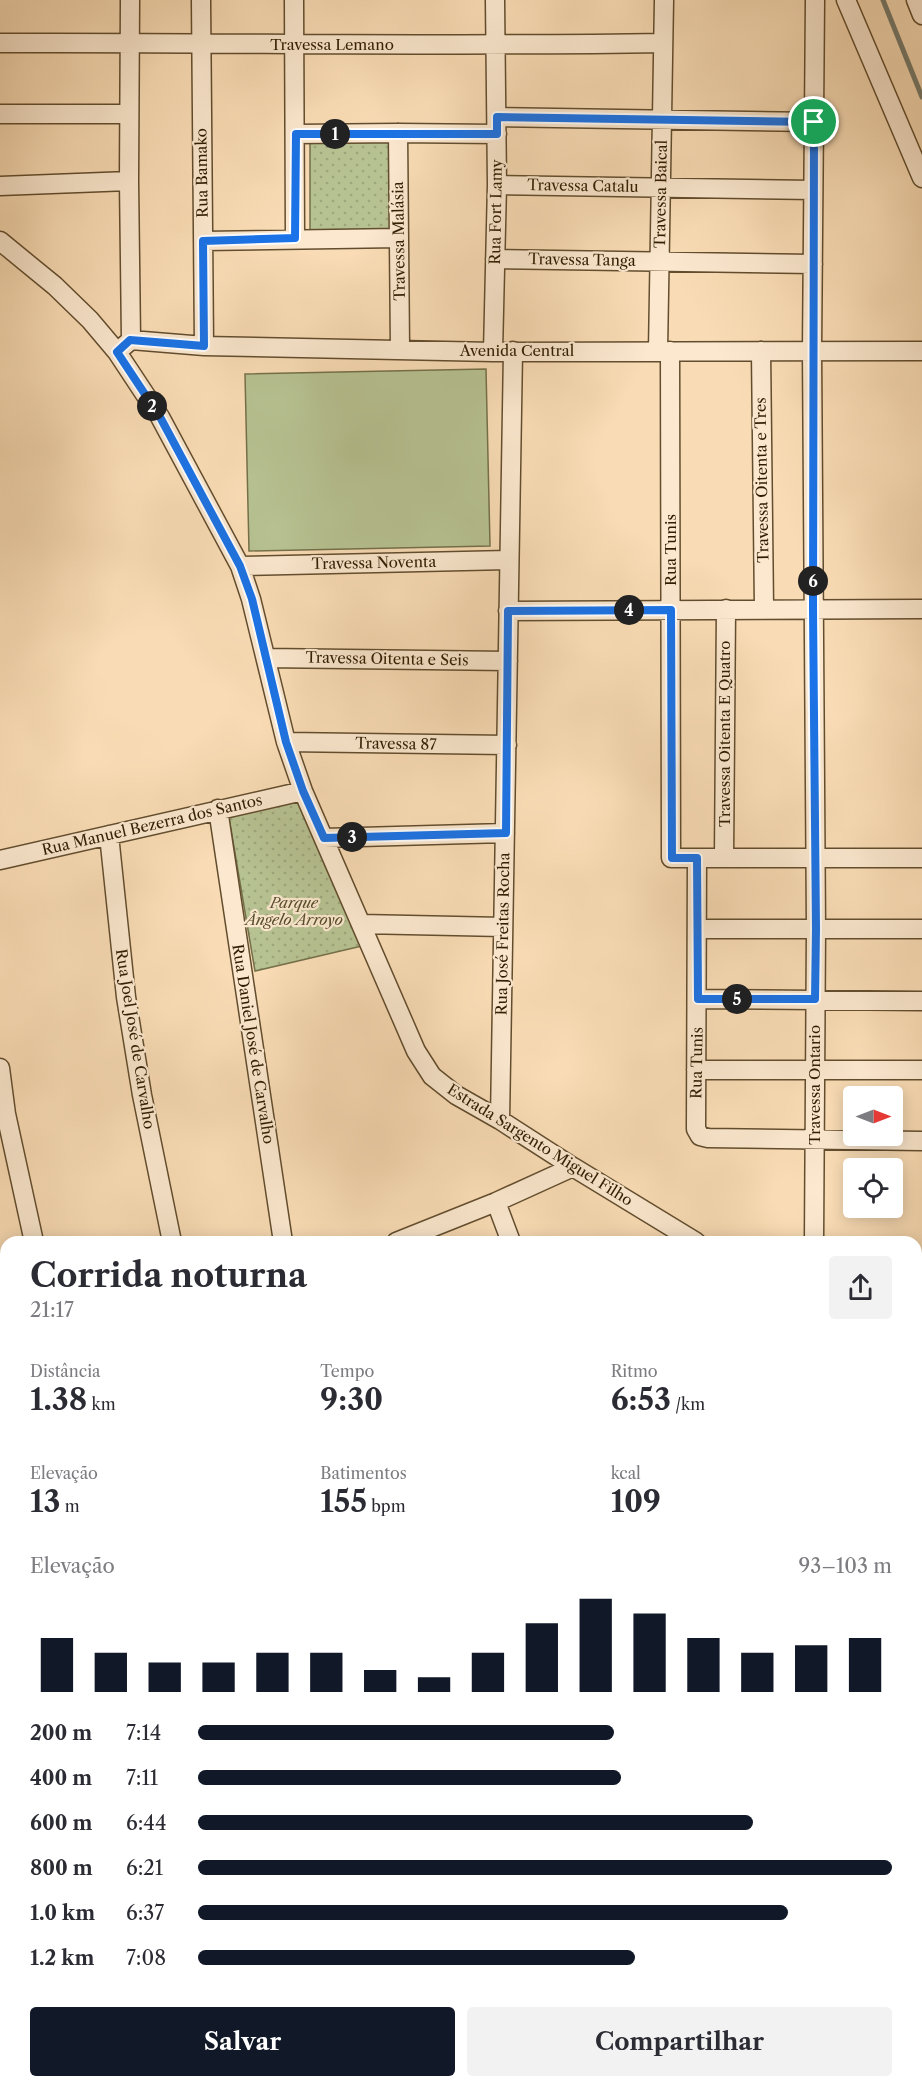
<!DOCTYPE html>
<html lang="pt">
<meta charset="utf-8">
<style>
:root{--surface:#fff;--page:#f2f2f3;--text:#2b2b33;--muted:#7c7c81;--accent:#111827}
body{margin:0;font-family:"Libre Caslon Text",serif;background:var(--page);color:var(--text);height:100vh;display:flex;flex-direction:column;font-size:22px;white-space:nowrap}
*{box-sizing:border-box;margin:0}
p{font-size:20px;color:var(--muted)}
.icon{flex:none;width:33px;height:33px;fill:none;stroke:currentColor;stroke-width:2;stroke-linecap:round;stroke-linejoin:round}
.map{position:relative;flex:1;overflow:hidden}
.details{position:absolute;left:0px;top:1236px;width:922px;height:852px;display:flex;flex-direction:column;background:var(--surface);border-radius:18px 18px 0 0;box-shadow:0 3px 15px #0003}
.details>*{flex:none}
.needle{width:39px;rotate:90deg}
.fabs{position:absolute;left:843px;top:1086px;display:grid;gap:12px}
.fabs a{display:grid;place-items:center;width:60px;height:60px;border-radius:6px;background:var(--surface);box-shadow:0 3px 15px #0003;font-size:30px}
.pin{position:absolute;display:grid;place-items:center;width:51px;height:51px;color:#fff;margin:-26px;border:3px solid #fff;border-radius:50%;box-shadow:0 2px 6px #0007}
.km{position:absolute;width:30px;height:30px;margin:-15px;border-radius:50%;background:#222;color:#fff;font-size:16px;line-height:30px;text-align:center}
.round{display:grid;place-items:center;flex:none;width:63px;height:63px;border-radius:6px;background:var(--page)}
.head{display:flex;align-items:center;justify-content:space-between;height:102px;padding:0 30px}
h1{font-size:33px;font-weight:700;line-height:45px}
.figures{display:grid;grid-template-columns:repeat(3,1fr);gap:9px;height:102px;padding:6px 30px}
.figures div{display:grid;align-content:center}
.figures b{font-size:30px;font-weight:700}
.figures small{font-size:16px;font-weight:400}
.figures p{font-size:16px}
.chart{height:168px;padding:12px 30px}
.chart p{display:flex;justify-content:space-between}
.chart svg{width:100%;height:108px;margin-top:6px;stroke:var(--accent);stroke-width:6}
.primary-button{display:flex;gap:12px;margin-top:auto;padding:12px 30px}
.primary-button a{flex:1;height:69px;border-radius:6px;background:var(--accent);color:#fff;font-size:24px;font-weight:700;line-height:69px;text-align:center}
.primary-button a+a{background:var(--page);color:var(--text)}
ul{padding:0 30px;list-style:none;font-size:20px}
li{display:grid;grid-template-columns:96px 72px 1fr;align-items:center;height:45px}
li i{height:15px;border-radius:8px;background:var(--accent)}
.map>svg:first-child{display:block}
.grass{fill:url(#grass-dots);stroke:#74704a;stroke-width:1.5}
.garden{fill:#b7c292;stroke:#74704a;stroke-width:1.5}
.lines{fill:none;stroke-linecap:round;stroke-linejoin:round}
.stream{stroke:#747b6e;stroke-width:5}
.street-casing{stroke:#624d2e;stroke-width:21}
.secondary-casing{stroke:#301d01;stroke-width:28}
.highway-casing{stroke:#301d01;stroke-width:36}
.street{stroke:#fbe8cf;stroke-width:18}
.secondary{stroke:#fbe8cf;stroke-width:26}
.highway{stroke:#ecbe7a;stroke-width:33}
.route-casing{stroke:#fff;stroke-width:12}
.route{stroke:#1a73e8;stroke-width:8}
.labels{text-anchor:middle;stroke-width:4.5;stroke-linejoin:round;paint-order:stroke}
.street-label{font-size:15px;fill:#301d01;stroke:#fbe8cf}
.park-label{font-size:15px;font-style:italic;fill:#584f2c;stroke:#fbe8cf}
</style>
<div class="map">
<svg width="922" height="2088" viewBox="0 0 922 2088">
<defs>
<pattern id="grass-dots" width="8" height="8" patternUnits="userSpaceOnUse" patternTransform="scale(1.5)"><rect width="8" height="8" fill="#b7c292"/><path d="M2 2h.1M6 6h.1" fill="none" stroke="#9ea67c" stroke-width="1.8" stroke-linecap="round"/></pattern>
</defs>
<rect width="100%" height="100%" fill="#f9dcb5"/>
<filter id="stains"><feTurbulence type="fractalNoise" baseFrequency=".00333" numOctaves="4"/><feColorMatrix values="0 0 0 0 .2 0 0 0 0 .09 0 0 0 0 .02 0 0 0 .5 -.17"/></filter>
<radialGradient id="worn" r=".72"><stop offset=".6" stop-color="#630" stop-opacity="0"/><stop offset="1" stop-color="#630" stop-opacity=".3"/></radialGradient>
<!-- grass -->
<path class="grass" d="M310,139H393L396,232L310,235Z
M301,799L362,946L255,971L228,812Z"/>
<!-- garden -->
<path class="garden" d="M486,369L490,546L249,551L245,374Z"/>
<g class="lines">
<!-- stream -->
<path class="stream" d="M883,0L922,97"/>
<defs>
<path id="street" d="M130,0L129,181L131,340
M201,0L204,346
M294,0L295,238
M846,0L922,178
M916,0L922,15
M0,43C221,42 442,47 663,43
M0,114H129
M497,117L814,122
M398,133L400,349
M296,134L398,133L497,134
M497,185L813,190
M0,186L129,181
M0,241L55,286L90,320L117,352L160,417L240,566L251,599L286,742L303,791L416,1051L432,1076L456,1095L500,1120L573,1167L696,1242
M203,241L399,238
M495,259L813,264
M658,351L664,0
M670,351L671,858H922
M761,351L764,609
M117,352L131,340L204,346L493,352L922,351
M493,352L497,185L495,0
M240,566L508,560
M508,611L922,609
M266,658L508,661
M286,742L507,745
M218,809L283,1242
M109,835L126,997L142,1095L172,1242
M324,838L505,833
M697,858L696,1129L700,1136L708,1138L922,1141
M724,858L726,609
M0,860L303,791
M361,924L503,927
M697,929H922
M698,999L922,1001
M0,1068L6,1114L34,1242
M696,1070H922
M500,1120L513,351
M496,1202L511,1242
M396,1242L496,1202L573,1167
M814,1242L816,929L812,351L815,0
M0,1385L6,1381
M0,1748L6,1766
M114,2082L116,2088
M307,2082L311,2088
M580,2082L582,2088
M0,2086L1,2088"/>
<path id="secondary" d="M785,2088L786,2082"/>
<path id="highway" d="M917,1403L922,1386
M916,1772L922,1742
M916,2029L922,2002
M859,2088L860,2082
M905,2088L906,2082"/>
</defs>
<!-- street casing -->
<use href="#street" class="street-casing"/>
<!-- secondary casing -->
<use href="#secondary" class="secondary-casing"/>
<!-- highway casing -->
<use href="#highway" class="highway-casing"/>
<!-- street -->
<use href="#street" class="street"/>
<!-- secondary -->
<use href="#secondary" class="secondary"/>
<!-- highway -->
<use href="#highway" class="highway"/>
</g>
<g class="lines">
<defs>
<path id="route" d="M497,117L814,122L813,609L816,929L815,999H698L697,858H672L671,610L508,611L506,833L324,838L303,791L286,742L252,599L240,566L160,417L117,352L130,340L204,346L203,241L295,238L296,134H497Z"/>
</defs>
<!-- route casing -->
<use href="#route" class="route-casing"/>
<!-- route -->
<use href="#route" class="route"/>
</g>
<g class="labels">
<!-- street labels -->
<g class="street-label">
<text x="332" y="50">Travessa Lemano</text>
<text transform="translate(202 173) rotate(-91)" y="5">Rua Bamako</text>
<text transform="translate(583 186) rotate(1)" y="5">Travessa Catalu</text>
<text transform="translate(661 194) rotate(-89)" y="5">Travessa Baical</text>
<text transform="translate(496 212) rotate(-89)" y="5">Rua Fort Lamy</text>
<text transform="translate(399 241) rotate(-91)" y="5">Travessa Malásia</text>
<text transform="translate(582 260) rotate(1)" y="5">Travessa Tanga</text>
<text x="517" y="356">Avenida Central</text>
<text transform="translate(762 480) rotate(-91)" y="5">Travessa Oitenta e Tres</text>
<text transform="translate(671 550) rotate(-90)" y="5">Rua Tunis</text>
<text transform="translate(374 563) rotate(-1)" y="5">Travessa Noventa</text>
<text transform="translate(387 659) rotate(1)" y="5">Travessa Oitenta e Seis</text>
<text transform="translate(725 734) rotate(-90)" y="5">Travessa Oitenta E Quatro</text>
<text transform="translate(396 744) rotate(1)" y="5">Travessa 87</text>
<text transform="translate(152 825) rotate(-13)" y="5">Rua Manuel Bezerra dos Santos</text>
<text transform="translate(503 934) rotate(-89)" y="5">Rua José Freitas Rocha</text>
<text transform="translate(135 1039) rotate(81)" y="5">Rua Joel José de Carvalho</text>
<text transform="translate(253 1044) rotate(81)" y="5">Rua Daniel José de Carvalho</text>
<text transform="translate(697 1063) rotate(-89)" y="5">Rua Tunis</text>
<text transform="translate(815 1085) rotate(-90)" y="5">Travessa Ontario</text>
<text transform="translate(540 1145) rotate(32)" y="5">Estrada Sargento Miguel Filho</text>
</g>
<!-- park labels -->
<g class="park-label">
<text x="294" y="908">Parque<tspan x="294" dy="17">Ângelo Arroyo</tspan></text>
</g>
</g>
<rect width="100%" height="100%" filter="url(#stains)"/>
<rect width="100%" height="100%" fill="url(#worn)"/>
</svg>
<div class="fabs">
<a><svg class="needle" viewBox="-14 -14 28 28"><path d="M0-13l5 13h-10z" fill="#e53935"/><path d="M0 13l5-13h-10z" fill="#7c7c81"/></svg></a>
<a><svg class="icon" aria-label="locate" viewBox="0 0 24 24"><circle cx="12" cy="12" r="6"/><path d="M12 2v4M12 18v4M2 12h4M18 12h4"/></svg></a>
</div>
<div class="pin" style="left:814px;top:122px;background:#1e9e55"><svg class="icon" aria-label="arrive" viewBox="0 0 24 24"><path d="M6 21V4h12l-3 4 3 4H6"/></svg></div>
<b class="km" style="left:335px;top:134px">1</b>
<b class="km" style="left:152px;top:406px">2</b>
<b class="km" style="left:352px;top:837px">3</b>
<b class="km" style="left:629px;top:610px">4</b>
<b class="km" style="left:737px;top:999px">5</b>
<b class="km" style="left:813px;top:581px">6</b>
<section class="details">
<div class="head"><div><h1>Corrida noturna</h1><p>21:17</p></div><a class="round"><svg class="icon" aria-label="share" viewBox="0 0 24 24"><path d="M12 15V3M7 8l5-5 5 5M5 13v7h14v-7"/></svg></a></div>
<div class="figures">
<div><p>Distância</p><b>1.38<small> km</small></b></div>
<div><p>Tempo</p><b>9:30</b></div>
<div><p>Ritmo</p><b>6:53<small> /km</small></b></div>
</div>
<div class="figures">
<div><p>Elevação</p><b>13<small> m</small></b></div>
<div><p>Batimentos</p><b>155<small> bpm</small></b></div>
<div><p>kcal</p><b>109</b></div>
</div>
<div class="chart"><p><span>Elevação</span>93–103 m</p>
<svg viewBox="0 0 160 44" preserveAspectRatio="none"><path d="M5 44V22M15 44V28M25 44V32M35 44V32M45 44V28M55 44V28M65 44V35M75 44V38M85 44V28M95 44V16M105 44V6M115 44V12M125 44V22M135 44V28M145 44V25M155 44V22"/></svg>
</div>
<ul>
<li><b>200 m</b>7:14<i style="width:60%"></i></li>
<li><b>400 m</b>7:11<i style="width:61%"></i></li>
<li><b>600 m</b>6:44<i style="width:80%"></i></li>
<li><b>800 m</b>6:21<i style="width:100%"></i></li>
<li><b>1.0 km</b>6:37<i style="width:85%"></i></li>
<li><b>1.2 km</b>7:08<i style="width:63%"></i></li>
</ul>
<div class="primary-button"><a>Salvar</a><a>Compartilhar</a></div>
</section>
</div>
